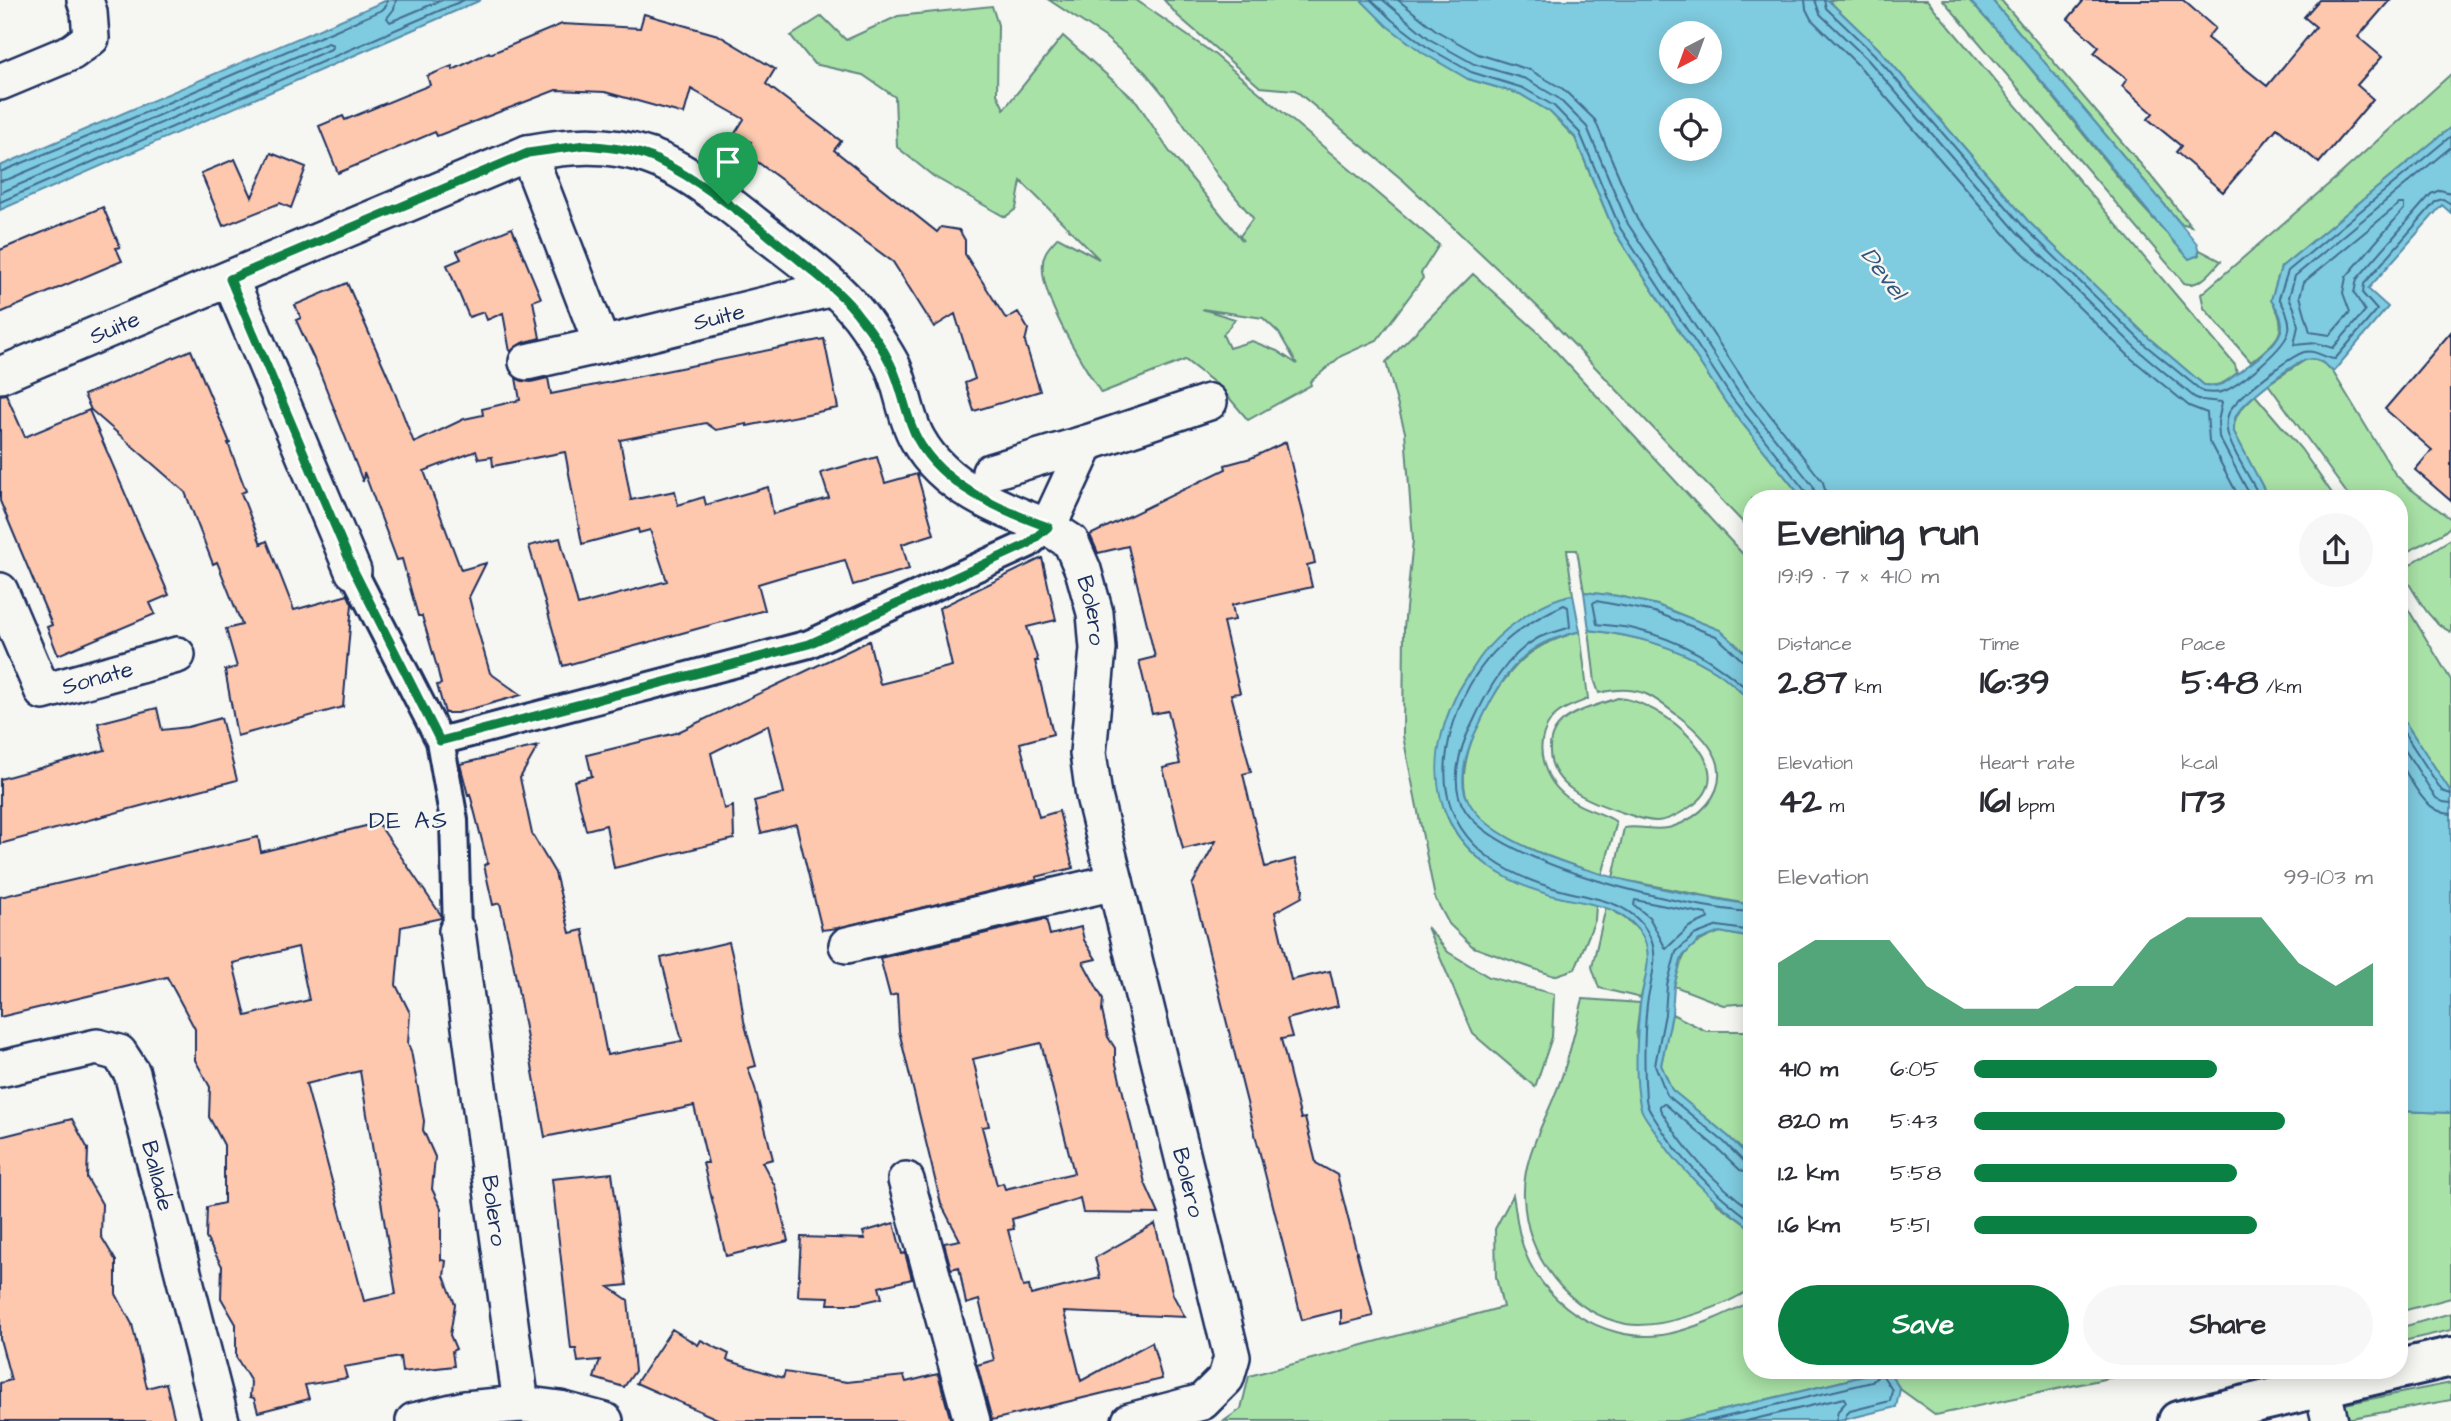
<!DOCTYPE html>
<meta charset="utf-8">
<style>
:root{--surface:#fff;--page:#f7f7f7;--text:#2b2b33;--muted:#7c7c81;--accent:#0b8043}
body{margin:0;font-family:"Architects Daughter",sans-serif;background:var(--page);color:var(--text);height:100vh;display:flex;flex-direction:column;font-size:26px;white-space:nowrap}
*{box-sizing:border-box;margin:0}
p{font-size:23px;color:var(--muted)}
.icon{flex:none;width:38px;height:38px;fill:none;stroke:currentColor;stroke-width:2;stroke-linecap:round;stroke-linejoin:round}
.map{position:relative;flex:1;overflow:hidden}
.drawer{position:absolute;left:1743px;top:490px;width:665px;height:889px;display:flex;flex-direction:column;background:var(--surface);border-radius:28px;box-shadow:0 4px 18px #0003}
.drawer>*{flex:none}
.needle{width:46px;rotate:221deg}
.controls{position:absolute;left:1659px;top:21px;display:grid;gap:14px}
.controls a{display:grid;place-items:center;width:63px;height:63px;border-radius:50%;background:var(--surface);box-shadow:0 4px 18px #0003;font-size:35px}
.pin{position:absolute;display:grid;place-items:center;width:60px;height:60px;color:#fff;margin:-72px -30px;border-radius:50% 50% 50% 0;rotate:-45deg;box-shadow:0 0 7px #0007}
.pin .icon{rotate:45deg}
.round{display:grid;place-items:center;flex:none;width:74px;height:74px;border-radius:37px;background:var(--page)}
.summary{display:flex;align-items:center;justify-content:space-between;height:119px;padding:0 35px}
h1{font-size:38px;font-weight:700;line-height:52px}
.metrics{display:grid;grid-template-columns:repeat(3,1fr);gap:10px;height:119px;padding:7px 35px}
.metrics div{display:grid;align-content:center}
.metrics b{font-size:35px;font-weight:700}
.metrics small{font-size:19px;font-weight:400}
.metrics p{font-size:19px}
.chart{height:196px;padding:14px 35px}
.chart p{display:flex;justify-content:space-between}
.chart svg{width:100%;height:126px;margin-top:7px;fill:var(--accent);opacity:.7}
.button{display:flex;gap:14px;margin-top:auto;padding:14px 35px}
.button a{flex:1;height:80px;border-radius:42px;background:var(--accent);color:#fff;font-size:28px;font-weight:700;line-height:80px;text-align:center}
.button a+a{background:var(--page);color:var(--text)}
ul{padding:0 35px;list-style:none;font-size:23px}
li{display:grid;grid-template-columns:112px 84px 1fr;align-items:center;height:52px}
li i{height:18px;border-radius:9px;background:var(--accent)}
.map>svg:first-child{display:block}
.green{fill:#a9e2a6;stroke:#628882;stroke-width:2;fill-rule:evenodd}
.water{fill:#7fcbdf;stroke:#578dab;stroke-width:2;fill-rule:evenodd}
.lines{fill:none;stroke-linecap:round;stroke-linejoin:round}
.shore{stroke:#436d92;stroke-width:2}
.building{fill:#fec8af;stroke:#1b2f5e;stroke-width:2;fill-rule:evenodd}
.pedestrian-casing{stroke:#1b2f5e;stroke-width:32}
.minor-casing{stroke:#1b2f5e;stroke-width:40}
.secondary-casing{stroke:#1b2f5e;stroke-width:44}
.pedestrian{stroke:#f6f6f2;stroke-width:26}
.minor{stroke:#f6f6f2;stroke-width:35}
.secondary{stroke:#f6f6f2;stroke-width:38}
.route-casing{stroke:#fff;stroke-width:14}
.route{stroke:#0b8043;stroke-width:9}
.labels{text-anchor:middle;stroke-width:5;stroke-linejoin:round;paint-order:stroke}
.street-label{font-size:23px;fill:#1b2f5e;stroke:#f6f6f2}
.water-label{font-size:24px;font-style:italic;fill:#34567e;stroke:#f6f6f2}
.neighbourhood-label{font-size:24px;letter-spacing:2px;fill:#1b2f5e;stroke:#f6f6f2}
</style>
<div class="map">
<svg width="2451" height="1421" viewBox="0 0 2451 1421">
<rect width="100%" height="100%" fill="#f6f6f2"/>
<filter id="ink" filterUnits="userSpaceOnUse"><feTurbulence type="fractalNoise" baseFrequency=".0143" numOctaves="2"/><feDisplacementMap in="SourceGraphic" scale="14" xChannelSelector="R" yChannelSelector="G"/><feConvolveMatrix kernelMatrix="1 2 1 2 8 2 1 2 1" color-interpolation-filters="sRGB"/></filter>
<g filter="url(#ink)">
<!-- green -->
<path class="green" d="M1049,0H1136L1214,54L1439,245L1421,273L1423,278L1377,340L1341,356L1310,382L1311,385L1248,420L1220,387L1185,360L1101,393C1084,365 1031,286 1045,254C1047,248 1054,242 1058,237L1099,259L1021,181L1016,209L1005,217L933,176L897,147L895,97L863,75L814,64L791,36L822,16L846,40L898,16L992,6L998,25L997,94L1004,109L1063,36L1137,102L1169,151L1243,241L1240,236L1253,218L1218,176L1164,95L1145,72L1105,37ZM1202,309L1263,318L1279,333L1297,364L1277,351L1252,341L1229,348L1223,335L1235,319Z
M1164,0H1361L1468,79L1520,94L1550,112L1575,138L1614,231L1726,403L1803,499H1752V532L1539,308L1404,181L1295,90L1260,87L1178,16Z
M1828,0H1927L2235,365L2237,373C2226,382 2219,387 2204,385L2150,339L2028,221L1879,49Z
M1943,0H1969L2026,63L2139,203L2189,258L2197,256L2200,250L2221,261C2211,272 2200,288 2184,283Z
M1992,0H2001L2150,175L2191,226L2180,223Z
M2451,74V127L2281,267L2271,300C2292,332 2276,341 2251,362L2204,308L2201,294L2337,177Z
M1473,274L1538,332L1752,564V659L1720,630L1657,605L1618,596L1584,592L1577,550H1567L1573,595L1566,596L1446,725C1414,844 1496,882 1596,905L1595,920L1575,969L1554,976L1473,947L1449,924L1435,898L1403,736L1404,628L1413,540L1405,432L1386,362Z
M2307,359C2318,359 2326,363 2333,372L2395,474L2408,487L2451,519V526L2443,533L2399,556V499H2351L2268,384Z
M2255,395L2301,449L2336,499H2269L2234,432C2233,414 2243,407 2255,395Z
M2451,539V632C2429,622 2419,599 2406,579L2405,572L2409,565Z
M2399,594L2451,680V792L2399,713Z
M1589,630C1636,636 1673,645 1714,670C1728,678 1740,692 1752,702V905L1613,878L1624,828C1640,825 1656,832 1672,827C1699,818 1725,795 1718,764C1713,744 1693,727 1677,715C1668,708 1657,699 1646,694C1630,688 1616,689 1599,693L1595,682Z
M1580,631L1588,699C1576,704 1559,709 1551,720C1531,747 1545,783 1571,800C1584,810 1602,812 1615,821L1616,825L1602,875C1565,863 1493,840 1471,807C1446,768 1493,686 1523,659C1539,644 1559,638 1580,631Z
M1618,698C1660,700 1749,770 1690,807C1681,813 1666,821 1656,821C1645,821 1634,816 1624,813C1594,803 1548,788 1550,748C1550,737 1555,727 1564,720C1579,709 1601,704 1618,698Z
M1606,907C1624,917 1647,930 1649,954C1650,967 1643,985 1641,998L1599,988L1592,967Z
M1427,927L1448,952L1489,977L1554,994L1552,1037L1535,1087L1473,1034Z
M1720,932L1752,938V1003L1723,1005L1674,986C1683,952 1686,945 1720,932Z
M1583,999L1640,1003L1636,1037L1716,1203L1752,1229V1288C1724,1307 1660,1330 1626,1324C1567,1312 1526,1256 1524,1197C1522,1154 1549,1116 1562,1076C1571,1051 1576,1025 1583,999Z
M1672,1014L1706,1031H1752V1160L1729,1137L1672,1090L1661,1065Z
M2399,1111L2451,1113V1298L2399,1312Z
M1513,1195C1516,1211 1517,1228 1522,1243C1538,1301 1602,1343 1662,1335C1689,1331 1728,1314 1752,1300V1370H1870L1872,1374L1678,1421H1224L1241,1409L1249,1376L1503,1307L1496,1277L1495,1229Z
M2451,1313V1330L2399,1342V1328Z
M1888,1370H2146L1936,1415L1900,1389Z
M2451,1383V1400L2340,1420L2339,1412L2345,1404Z"/>
<!-- water -->
<path class="water" d="M387,0H481L0,210V166Z
M1361,0H1828L1879,49L2028,221L2150,339L2204,385L2214,386L2223,384C2238,372 2275,350 2281,331C2285,320 2277,309 2271,300L2281,267L2451,127V213L2442,205L2368,289L2388,307L2333,372C2327,365 2319,358 2310,359C2295,360 2248,399 2239,411C2234,417 2233,424 2234,432L2269,499H1803L1726,403L1614,231L1575,137L1550,112L1520,94L1468,79L1423,53L1387,26ZM1671,33H1710V72H1671ZM1671,110H1710V149H1671Z
M1969,0H1992L2180,223L2197,244L2199,255L2189,259C2132,196 2082,128 2027,64C2008,42 1988,21 1969,0Z
M1584,592L1618,596L1657,605L1720,630L1752,659V702C1740,692 1728,678 1714,670C1673,645 1636,636 1589,630Z
M1573,595L1580,631C1568,635 1555,638 1544,643C1512,658 1493,695 1479,725C1469,744 1458,775 1466,796C1492,863 1687,895 1752,905V938L1720,932L1699,940L1682,957L1674,986L1672,1014L1661,1065L1672,1090L1729,1137L1752,1160V1229C1713,1201 1678,1169 1653,1128C1648,1121 1641,1113 1640,1105C1634,1077 1637,1033 1640,1004C1643,982 1654,958 1643,937C1625,903 1583,904 1550,895C1454,867 1411,794 1454,700C1460,686 1471,672 1479,659C1496,633 1542,599 1573,595Z
M2399,713L2451,792V1113L2399,1111Z
M1870,1370H1888L1900,1389L1896,1407L1839,1421H1678L1872,1374Z"/>
<g class="lines">
<!-- shore -->
<path class="shore" d="M396,0L394,9L387,18L390,22L442,0
M1371,0L1392,20L1427,47L1471,72L1523,88L1554,106L1580,133L1620,228L1732,398L1806,492L1807,499
M1383,0L1431,40L1474,64L1526,79L1558,98L1587,127L1628,224L1739,393L1813,486L1816,499
M1398,0L1437,31L1478,54L1530,70L1563,89L1595,120L1637,219L1748,387L1823,482L1827,499
M1805,0L1806,9L1811,19L1860,67L2010,240L2132,359L2189,406L2207,413L2209,441L2240,499
M1815,0L1820,14L1868,60L2017,232L2139,351L2194,397L2201,400L2222,402L2218,422L2219,437L2252,499
M1824,0L1826,8L1874,54L2023,226L2145,345L2203,392C2210,393 2217,394 2225,391C2240,384 2287,347 2289,330C2291,319 2284,307 2279,298L2288,271L2451,136
M2451,147L2295,276L2289,297L2294,308L2298,326L2294,345L2316,343L2333,348L2365,311L2354,293L2357,279L2431,194L2440,190L2451,193
M0,172L121,123L382,10L386,6L387,0
M0,181L9,179L328,43L333,45L331,49L0,193
M0,202L464,0
M2399,204H2404V209L2346,277L2343,293L2350,312L2330,335L2310,332L2300,296L2304,282Z
M2261,499C2253,482 2229,447 2227,430C2226,423 2227,415 2231,409C2240,395 2289,357 2304,352C2316,349 2325,359 2335,359L2377,310L2363,294L2364,284L2436,201L2443,199L2451,204
M1752,664L1744,662L1716,636L1655,612L1596,601L1593,603L1597,624C1609,626 1622,626 1634,629C1684,641 1713,660 1752,693
M2399,725L2442,791L2451,794
M2399,741L2436,798L2443,802L2451,803
M2399,761C2412,780 2424,813 2451,814
M1635,900L1706,914L1709,918L1689,927L1666,949L1649,917L1634,905Z
M1752,912C1689,909 1499,865 1465,810C1449,785 1459,749 1472,724C1487,691 1507,654 1540,637C1549,633 1561,631 1570,627L1568,607L1564,605C1508,630 1471,665 1453,725C1427,810 1469,862 1550,887C1586,899 1632,897 1650,937C1660,958 1650,981 1647,1004C1644,1031 1644,1056 1645,1083C1646,1089 1645,1098 1647,1104C1648,1110 1654,1117 1657,1122C1682,1162 1714,1193 1752,1221
M1752,931L1718,926L1694,935L1676,952L1667,985L1665,1014L1655,1065L1667,1095L1724,1142L1745,1163L1752,1164
M1752,1173L1740,1170L1718,1149L1665,1104L1660,1105V1109C1685,1151 1712,1181 1752,1210
M1708,1421L1872,1382L1879,1375L1883,1376L1892,1390L1890,1401L1850,1411L1846,1415L1845,1421
M1746,1421L1844,1398L1846,1402L1838,1411L1836,1421"/>
</g>
<!-- building -->
<path class="building" d="M2084,0H2183L2215,28L2207,38L2267,86L2316,27L2304,17L2319,0H2390L2358,37L2382,57L2357,85L2373,99L2319,163L2277,128L2223,192L2176,152L2181,146L2148,119L2153,113L2122,86L2127,79L2094,53L2099,47L2068,19Z
M644,14L718,35L775,69L766,84L841,141L834,150L937,232L941,227L959,230L965,240V254L1006,319L1018,312L1028,329L1025,342L1040,391L974,411L965,383L975,379L955,314L934,327L893,262L744,152L751,142L734,135L744,119L691,89L684,114L605,92L556,90L437,136L435,132L338,173L319,126L343,116L345,120L430,85L427,76L452,66L453,70L489,52L490,54L562,24L640,28Z
M271,153L306,167L291,208L280,203L223,226L201,173L235,159L252,197Z
M103,207L120,247L116,248L122,261L0,313V250Z
M512,228L541,298L533,301L540,338L522,343L510,352L503,313L487,320L484,312L469,317L447,265L461,259L457,251Z
M347,283L391,383L414,443L464,419L483,415L482,409L520,400L516,378L522,381L531,382L548,378L551,394L824,339L838,408L747,426V424L716,430L706,423L620,440L631,500L675,491L678,505L704,497L706,505L768,487L773,514L829,498L821,473L877,457L885,483L917,474L934,534L902,544L909,569L853,585L845,560L788,575L758,584L765,610L563,666L529,546L560,538L578,605L667,581L650,530L639,533L638,529L582,544L565,452L493,466L492,457L479,459L476,451L424,471L461,570L486,563L469,597L474,617L490,673L521,695L457,713H445L437,685L441,684L437,667L422,616H418L402,559L397,560L364,472L363,482L318,368L296,320L301,318L295,305Z
M2451,332V501L2415,470L2432,450L2385,409Z
M191,350L230,443H228L246,491L241,493L261,544L267,541L294,610L348,595L352,604L343,707L237,736L225,670L237,667L226,629L242,625L217,562L213,564L185,492L91,410L84,395Z
M6,394L25,437L89,410L169,595L150,603L155,614L58,655L47,627L52,625L0,501V395Z
M1286,442L1315,563L1307,565L1312,587L1232,605L1235,620L1223,622L1240,693L1231,694L1251,772L1243,774L1265,867L1295,859L1303,888L1302,897L1275,912L1291,980L1330,971L1338,1006L1287,1019L1292,1037L1281,1039L1301,1119L1305,1118L1316,1163L1337,1175L1373,1316L1341,1324V1310L1302,1320L1192,885L1216,841L1183,849L1163,768L1180,764L1168,711L1152,714L1139,661L1155,657L1128,546L1098,553L1090,535L1226,469L1225,465L1251,458Z
M1042,558L1056,620L1027,627L1038,661H1035L1053,734L1020,743L1039,817L1059,811L1073,868L1036,877L1037,880L838,928L822,930L796,824L761,833L754,801L784,793L768,725L711,753L724,809L733,806L734,839L614,868L606,825L586,830L574,781L592,776L587,755L676,733L869,641L880,684L952,666L939,608Z
M157,708L162,730L188,727L221,718L237,780L0,844V779L105,750L98,723Z
M538,746L520,778L532,834L555,873L570,933L583,930L607,1055L682,1041L661,958L729,942L738,979L744,1021L756,1066L748,1068L755,1088L773,1159L762,1162L775,1186L788,1241L726,1256L703,1163H708L694,1106L545,1137L510,946L500,903L493,905L484,865L488,864L470,794L468,795L460,764Z
M378,823L441,915V918L401,927L396,985L410,1013L408,1044L411,1051L424,1121L423,1130L435,1157L432,1189L441,1208V1260L446,1261L444,1276L455,1304L450,1335L456,1349L452,1351L454,1366L402,1372L400,1357L344,1367L347,1378L305,1385L309,1399L258,1412L254,1398L250,1397L251,1382L236,1357V1324L221,1298L222,1266L206,1238L207,1207L224,1203V1145L209,1117L210,1087L195,1060V1029L167,977L0,1017V897L258,837L261,852ZM298,947L309,1000L246,1016L233,963ZM360,1071L396,1294L364,1301L306,1084Z
M1046,919L1050,935L1081,927L1084,940L1096,959L1083,962L1103,999L1102,1011L1108,1037L1115,1048V1060L1145,1183L1159,1214L1083,1213L1080,1198L1012,1219L1014,1229L1008,1230L1023,1287L1029,1286L1031,1295L1100,1278L1095,1258L1155,1224L1173,1295L1185,1317L1064,1312L1081,1381L1152,1342L1162,1379L992,1420L977,1365L994,1360L979,1300L966,1304L959,1267L951,1269L944,1243L960,1240L941,1204L899,1031L897,994L890,996L880,958ZM1041,1043L1074,1173L1005,1189L1003,1183L997,1185L982,1127L989,1126L973,1059Z
M72,1119L88,1149L87,1178L102,1204L101,1236L116,1261V1294L132,1324L147,1388L166,1383L175,1421H0V1383L11,1380L0,1339V1137Z
M612,1173L627,1285L609,1287L628,1300L635,1371L624,1387L594,1378L600,1360L578,1362L576,1349H571L552,1179Z
M894,1223L902,1254L905,1253L912,1279L879,1287L882,1298L856,1304H828L829,1297L798,1296L801,1237L865,1239L863,1232Z
M672,1329L698,1345L701,1340L729,1354L727,1360L783,1378L785,1372L847,1382L904,1376L906,1382L938,1374L951,1421H722L636,1383Z"/>
<g class="lines">
<defs>
<path id="pedestrian" d="M353,571L440,741L454,820L457,931
M440,741L809,644L1028,544L1048,527"/>
<g id="minor">
<path d="M0,82L72,52L91,38L89,12L85,0"/>
<path id="s1" d="M528,153L602,345L833,288"/>
<path d="M230,279L353,571"/>
<path d="M527,362L602,345"/>
<path id="s2" d="M0,375L528,153C571,145 606,142 648,156C688,169 735,209 768,235C799,259 835,284 860,316C871,331 883,348 892,365C903,388 905,418 918,440C944,487 1000,509 1048,527"/>
<path id="s3" d="M1087,443L1048,527L1071,542L1083,570L1095,613L1098,649L1088,753L1094,796L1232,1357L1226,1378L1202,1402L1130,1421"/>
<path d="M990,472L1087,443L1209,402"/>
<path id="s4" d="M0,591L43,692L177,655"/>
<path id="s5" d="M457,931L521,1404L560,1409L605,1421"/>
<path d="M847,945L1115,882"/>
<path id="s6" d="M0,1069L97,1047L119,1053L132,1073L221,1421"/>
<path d="M906,1180L972,1421"/>
<path d="M2318,1370L2330,1421"/>
<path d="M414,1421L465,1409L521,1404"/>
</g>
<path id="secondary" d="M2399,1369L2451,1357
M2178,1421L2394,1370"/>
</defs>
<!-- pedestrian casing -->
<use href="#pedestrian" class="pedestrian-casing"/>
<!-- minor casing -->
<use href="#minor" class="minor-casing"/>
<!-- secondary casing -->
<use href="#secondary" class="secondary-casing"/>
<!-- pedestrian -->
<use href="#pedestrian" class="pedestrian"/>
<!-- minor -->
<use href="#minor" class="minor"/>
<!-- secondary -->
<use href="#secondary" class="secondary"/>
</g>
</g>
<g class="lines" filter="url(#ink)">
<defs>
<path id="route" d="M585,145C607,147 632,149 653,158C705,182 752,222 797,258C818,276 842,293 859,316C871,330 883,348 891,365C903,388 905,417 918,440C943,486 1001,510 1048,527L1028,544L809,644L440,741L354,571L230,279L528,153Z"/>
</defs>
<!-- route casing -->
<use href="#route" class="route-casing"/>
<!-- route -->
<use href="#route" class="route"/>
</g>
<g class="labels">
<!-- street labels -->
<g class="street-label">
<text dy="8" stroke="none"><textPath href="#s1" startOffset="326">Suite</textPath></text>
<text dy="8" stroke="none"><textPath href="#s2" startOffset="124">Suite</textPath></text>
<text dy="8" stroke="none"><textPath href="#s3" startOffset="192">Bolero</textPath></text>
<text dy="8" stroke="none"><textPath href="#s4" startOffset="166">Sonate</textPath></text>
<text dy="8" stroke="none"><textPath href="#s6" startOffset="252">Ballade</textPath></text>
<text dy="8" stroke="none"><textPath href="#s3" startOffset="777">Bolero</textPath></text>
<text dy="8" stroke="none"><textPath href="#s5" startOffset="282">Bolero</textPath></text>
</g>
<!-- water labels -->
<g class="water-label">
<text transform="translate(1884 273) rotate(53)" y="8">Devel</text>
</g>
<!-- neighbourhood labels -->
<g class="neighbourhood-label">
<text x="409" y="828">DE AS</text>
</g>
</g>
</svg>
<div class="controls">
<a><svg class="needle" viewBox="-14 -14 28 28"><path d="M0-13l5 13h-10z" fill="#e53935"/><path d="M0 13l5-13h-10z" fill="#7c7c81"/></svg></a>
<a><svg class="icon" aria-label="locate" viewBox="0 0 24 24"><circle cx="12" cy="12" r="6"/><path d="M12 2v4M12 18v4M2 12h4M18 12h4"/></svg></a>
</div>
<div class="pin" style="left:728px;top:204px;background:#1e9e55"><svg class="icon" aria-label="arrive" viewBox="0 0 24 24"><path d="M6 21V4h12l-3 4 3 4H6"/></svg></div>
<section class="drawer">
<div class="summary"><div><h1>Evening run</h1><p>19:19 · 7 × 410 m</p></div><a class="round"><svg class="icon" aria-label="share" viewBox="0 0 24 24"><path d="M12 15V3M7 8l5-5 5 5M5 13v7h14v-7"/></svg></a></div>
<div class="metrics">
<div><p>Distance</p><b>2.87<small> km</small></b></div>
<div><p>Time</p><b>16:39</b></div>
<div><p>Pace</p><b>5:48<small> /km</small></b></div>
</div>
<div class="metrics">
<div><p>Elevation</p><b>42<small> m</small></b></div>
<div><p>Heart rate</p><b>161<small> bpm</small></b></div>
<div><p>kcal</p><b>173</b></div>
</div>
<div class="chart"><p><span>Elevation</span>99–103 m</p>
<svg viewBox="0 0 160 44" preserveAspectRatio="none"><path d="M0 44V22L10 14L20 14L30 14L40 30L50 38L60 38L70 38L80 30L90 30L100 14L110 6L120 6L130 6L140 22L150 30L160 22V44z"/></svg>
</div>
<ul>
<li><b>410 m</b>6:05<i style="width:61%"></i></li>
<li><b>820 m</b>5:43<i style="width:78%"></i></li>
<li><b>1.2 km</b>5:58<i style="width:66%"></i></li>
<li><b>1.6 km</b>5:51<i style="width:71%"></i></li>
</ul>
<div class="button"><a>Save</a><a>Share</a></div>
</section>
</div>
